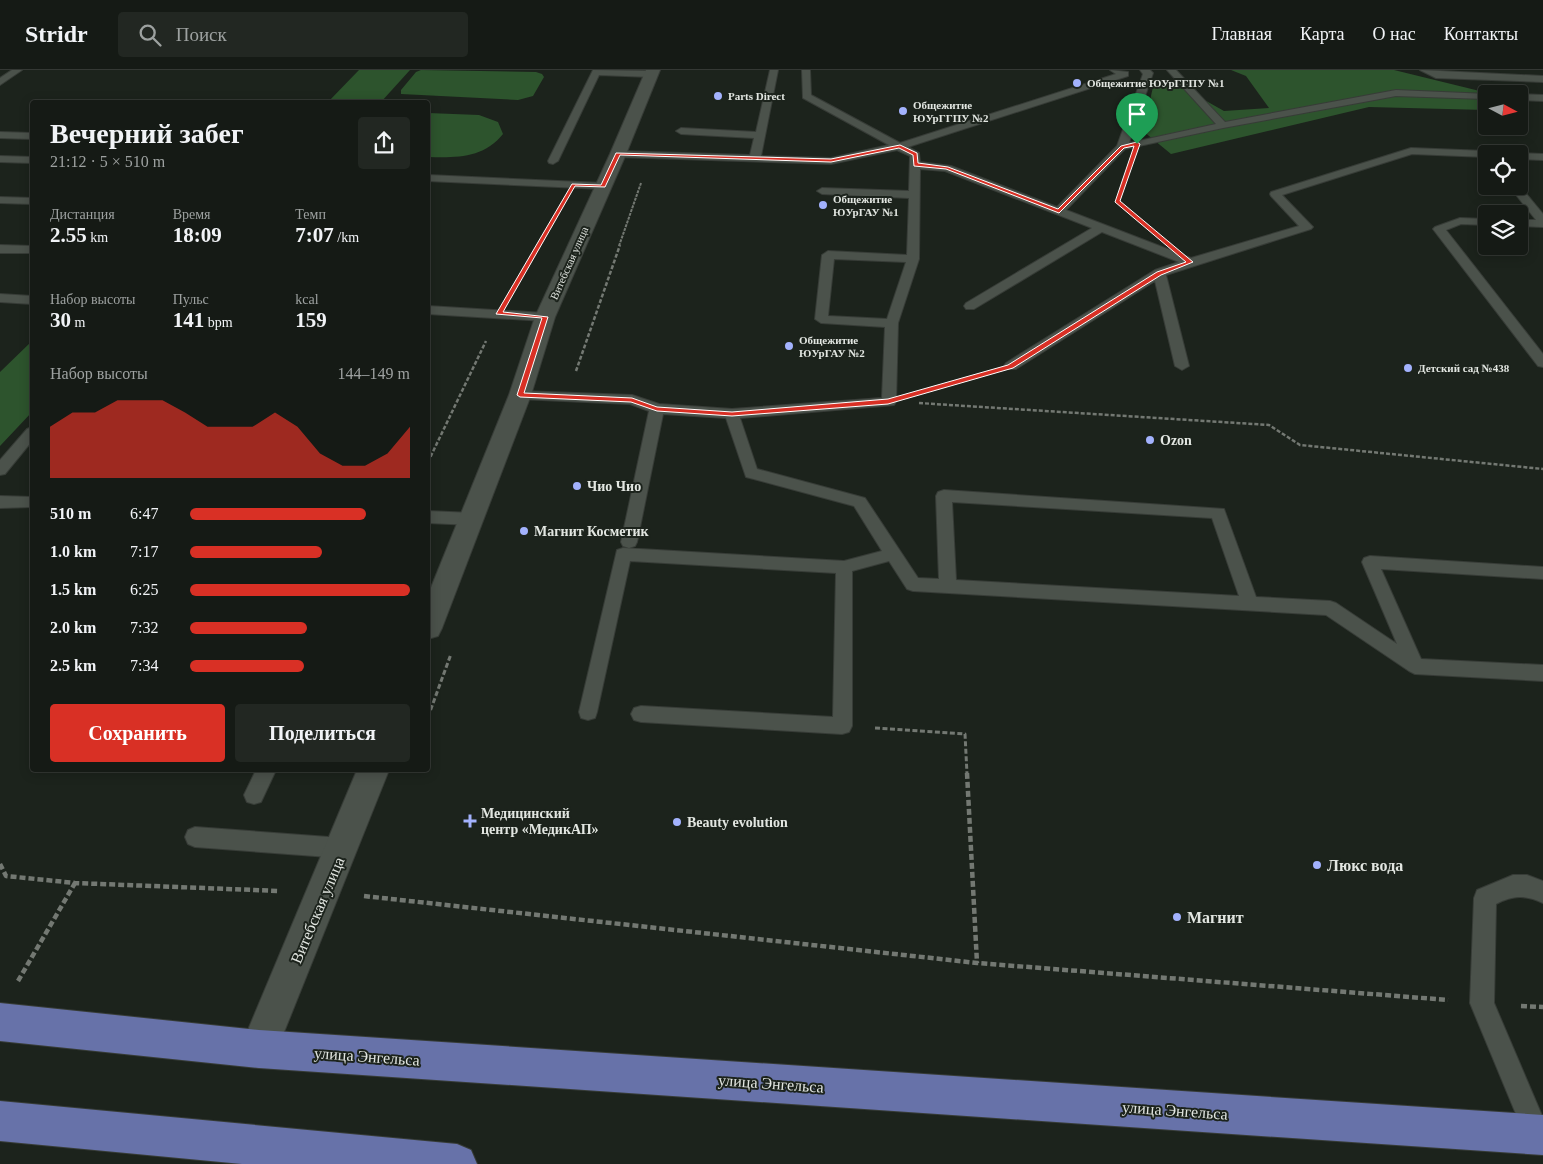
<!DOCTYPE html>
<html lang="ru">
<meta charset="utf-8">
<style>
:root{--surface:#151a15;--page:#222722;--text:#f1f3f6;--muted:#9da1a0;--line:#343834;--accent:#d93025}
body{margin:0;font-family:Georgia,serif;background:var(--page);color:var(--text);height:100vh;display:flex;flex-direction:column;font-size:19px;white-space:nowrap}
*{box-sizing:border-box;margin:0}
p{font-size:16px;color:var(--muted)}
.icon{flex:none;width:28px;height:28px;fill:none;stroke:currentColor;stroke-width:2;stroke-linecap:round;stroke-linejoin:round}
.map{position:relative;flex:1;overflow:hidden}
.panel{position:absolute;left:30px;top:30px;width:400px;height:672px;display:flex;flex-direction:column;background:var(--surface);border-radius:5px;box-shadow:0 2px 12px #0003,0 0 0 1px var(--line)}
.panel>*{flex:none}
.needle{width:32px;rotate:97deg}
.fabs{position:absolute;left:1478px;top:15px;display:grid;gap:10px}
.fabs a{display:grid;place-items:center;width:50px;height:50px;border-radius:5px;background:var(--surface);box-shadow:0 2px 12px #0003,0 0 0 1px var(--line);font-size:25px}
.pin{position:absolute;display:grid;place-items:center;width:42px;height:42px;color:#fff;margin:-51px -21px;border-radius:50% 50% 50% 0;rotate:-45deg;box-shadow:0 0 5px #0007}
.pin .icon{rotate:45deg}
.round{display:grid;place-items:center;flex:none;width:52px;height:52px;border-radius:5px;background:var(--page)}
.headline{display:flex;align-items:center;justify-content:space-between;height:85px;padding:0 20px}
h1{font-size:28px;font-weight:700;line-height:38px}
.metrics{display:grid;grid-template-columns:repeat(3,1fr);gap:8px;height:85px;padding:5px 20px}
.metrics div{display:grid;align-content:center}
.metrics b{font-size:21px;font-weight:700}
.metrics small{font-size:14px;font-weight:400}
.metrics p{font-size:14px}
.chart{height:140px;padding:10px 20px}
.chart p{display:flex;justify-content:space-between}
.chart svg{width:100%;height:90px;margin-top:5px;fill:var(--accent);opacity:.7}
.cta{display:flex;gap:10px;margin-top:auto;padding:10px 20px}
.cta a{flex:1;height:58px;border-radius:5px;background:var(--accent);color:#fff;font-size:20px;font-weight:700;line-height:58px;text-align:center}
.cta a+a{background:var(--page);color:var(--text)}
ul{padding:0 20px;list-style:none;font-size:16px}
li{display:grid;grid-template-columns:80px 60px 1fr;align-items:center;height:38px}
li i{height:12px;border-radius:6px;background:var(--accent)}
header{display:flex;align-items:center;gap:30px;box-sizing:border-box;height:70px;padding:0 25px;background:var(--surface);border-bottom:1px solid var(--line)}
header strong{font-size:24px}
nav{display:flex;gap:28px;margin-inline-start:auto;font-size:18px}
.search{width:350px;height:45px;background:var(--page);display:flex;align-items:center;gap:12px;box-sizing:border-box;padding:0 18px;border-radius:5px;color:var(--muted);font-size:19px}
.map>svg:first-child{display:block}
.green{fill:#2d542d}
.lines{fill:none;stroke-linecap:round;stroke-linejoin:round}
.lane-casing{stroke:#373c37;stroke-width:2}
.street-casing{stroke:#373c37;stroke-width:2}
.primary-casing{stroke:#373c37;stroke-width:2}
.path-far3{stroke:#737872;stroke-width:2;stroke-dasharray:3 1;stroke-linecap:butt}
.path-far2{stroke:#737872;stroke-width:2.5;stroke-dasharray:4 2;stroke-linecap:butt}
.path-far1{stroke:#737872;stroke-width:3;stroke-dasharray:5 2.5;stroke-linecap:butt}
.path{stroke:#737872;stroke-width:4.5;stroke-dasharray:6 3;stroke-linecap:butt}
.lane{fill:#4b524b;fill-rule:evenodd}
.street{fill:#4b524b;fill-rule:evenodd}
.primary{fill:#6772a9;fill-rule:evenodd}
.route{fill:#d93025;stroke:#fff;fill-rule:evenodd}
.poi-dot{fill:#a3b2fd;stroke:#1c231c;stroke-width:2}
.labels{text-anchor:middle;stroke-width:4;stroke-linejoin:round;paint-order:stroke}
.far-poi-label{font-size:11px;font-weight:bold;fill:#e2e6e1;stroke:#1c231c;text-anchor:start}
.far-street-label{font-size:11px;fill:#e2e6e1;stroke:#1c231c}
.poi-label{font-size:14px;font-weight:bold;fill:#e2e6e1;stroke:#1c231c;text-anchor:start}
.near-poi-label{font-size:16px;font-weight:bold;fill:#e2e6e1;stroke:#1c231c;text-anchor:start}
.near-street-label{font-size:16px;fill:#e2e6e1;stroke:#1c231c}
</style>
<header>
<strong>Stridr</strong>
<div class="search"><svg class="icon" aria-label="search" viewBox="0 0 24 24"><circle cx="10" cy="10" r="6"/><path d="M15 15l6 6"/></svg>Поиск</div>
<nav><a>Главная</a><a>Карта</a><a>О нас</a><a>Контакты</a></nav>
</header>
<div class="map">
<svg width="1543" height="1094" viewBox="0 0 1543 1094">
<rect width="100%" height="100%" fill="#1c231c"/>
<!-- green -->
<path class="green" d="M359,0H410L381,32H328Z
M421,0L536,2L542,4L544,7L533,26L518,30L401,24V20L416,2Z
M1231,0H1394L1492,24H1486V40L1369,37L1171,84L1143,61L1153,17L1169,10L1224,41L1269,38L1246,6Z
M428,43L479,45L498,52L503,64C484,88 456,88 428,87Z
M32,271V342L0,376V302Z"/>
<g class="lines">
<defs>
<path id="lane" d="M12,0H22L0,15V8Z
M593,0L651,1L656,4L651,7L599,5L558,91L553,94L549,93L548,91Z
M770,0H778L761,86L831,88L889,75L803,28L802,0H810L811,25L900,73L1116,4L1110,0L1128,2V6L908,77L919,83L920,92L951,96L1057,137L1117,76L1143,4L1140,0H1150L1153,3L1129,73L1216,54L1167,0H1176L1225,52L1396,20L1488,24H1486V29L1396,26L1223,58L1125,79L1066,140L1191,188L1299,156L1271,126L1270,124L1271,122L1411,78L1486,81L1491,84H1486V87L1412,84L1282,125L1311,155L1313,157L1311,159L1166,205L1189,296L1182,300L1175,296L1155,211L1016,299H1006L1004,296L1006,293L1155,200L1179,192L1102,162L974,239H966L964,236L966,233L1092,158L945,101L920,99L919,189L898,253L896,332L894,335L740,348L757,399L865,428L918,508L939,509L936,426L938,422L944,420L1224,439L1256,527L1330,531L1336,533L1397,574L1362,492L1364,488L1370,486L1543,497V509L1381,499L1421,589L1543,595V611L1415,604L1409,601L1326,545L913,521L907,519L889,491L852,501V656L849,662L842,664L641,652L634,650L631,644L634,638L641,636L833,647L836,503L630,491L597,642L595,648L588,650L581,648L579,642L617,480L623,478L844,491L882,481L854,436L746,407L726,348L663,344L637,472L635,476L629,478L623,476L621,472L649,341L630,334L520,329L515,328L513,325L515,322L520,321L632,325L659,334L732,339L882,328L885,257L821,253L815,249L822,185L828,181L907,185L909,128L822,124L817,121L822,118L909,121L910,86L897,80L831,94L618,87L613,84L618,81L750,85L754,68L681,64L676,61L681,58L756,62ZM834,189L906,192L887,249L828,246ZM952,432L1212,448L1239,526L956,510Z
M1420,0L1543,6V12L1436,8Z
M1519,24L1543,25V31L1519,30Z
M0,62L32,63V69L0,68Z
M1519,83L1543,84V90L1519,89V84H1516Z
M0,86L32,87V93L0,92Z
M428,105L603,113L608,116L603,119L428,111Z
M1519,115L1543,144V157L1519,156V150H1536L1509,116Z
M0,127L32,128V134L0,133Z
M1460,148L1486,149V155L1461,154L1446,160L1543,284V297L1538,296L1433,159L1435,157Z
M0,175L32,176V183H0Z
M0,224L32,226V234L0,232Z
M428,236L545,243L551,247L545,251L428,244Z
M32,357V371L5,404L0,405V390L27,359Z
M0,426L32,427V437L0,438Z
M428,441L472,443L478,445L480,449L478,453L472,455L428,453Z
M256,700H276L261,732L254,734L247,732L244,725Z
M195,757L342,768L349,771L353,778L349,785L342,788L195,777L188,774L185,767L188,760Z
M1513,805H1527L1543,811V833C1525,825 1514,825 1496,834L1494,933L1543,1048V1074L1537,1077L1528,1073L1470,933L1474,828L1477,820Z"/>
<path id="street" d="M646,0H660L626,84L555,247L531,325L442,558L438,566L428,569V525L509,325L535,247L610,84Z
M357,700H389L272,992L259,998L246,992L240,979Z"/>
<path id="primary" d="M0,933L259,960L1543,1045V1085L259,998L0,971Z
M0,1031L457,1074L471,1080L477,1094H242L0,1071Z"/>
</defs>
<!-- lane casing -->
<use href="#lane" class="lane-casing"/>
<!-- street casing -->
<use href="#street" class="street-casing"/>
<!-- primary casing -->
<use href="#primary" class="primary-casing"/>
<!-- path-far3 -->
<path class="path-far3" d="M1120,134L1118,132L1123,117
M538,176L543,168
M619,176L641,113"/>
<!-- path-far2 -->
<path class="path-far2" d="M514,219L539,175
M576,301L620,175
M918,323L984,304
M919,333L1269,355L1300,375L1543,399
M428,392L486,271"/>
<!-- path-far1 -->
<path class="path-far1" d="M428,647L451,584
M875,658L965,664L967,704"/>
<!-- path -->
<path class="path" d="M967,703L977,893
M0,794L6,806L75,813L280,821
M364,826L977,893L1448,930
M18,911L75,813
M1521,936L1543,937"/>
<!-- lane -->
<use href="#lane" class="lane"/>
<!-- street -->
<use href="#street" class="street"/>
<!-- primary -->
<use href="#primary" class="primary"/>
</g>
<!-- route -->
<path class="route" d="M1137,72L1140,74L1120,131L1193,192L1161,205L1013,298L888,334L732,346L657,341L631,332L520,327L517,325L542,248L496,244L572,114L601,115L616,83L831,89L900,75L917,83L918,93L948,97L1058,139L1121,76ZM1134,76L1115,132L1186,192L1157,202L1008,295L888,329L732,342L657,337L632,328L524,323L548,247L503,242L575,116L605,117L620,85L831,92L899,78L913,85L914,96L946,99L1059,143L1124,78Z"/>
<!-- markers -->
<g class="poi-dot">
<circle cx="1077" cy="13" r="5"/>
<circle cx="718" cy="26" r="5"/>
<circle cx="903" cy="41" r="5"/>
<circle cx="823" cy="135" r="5"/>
<circle cx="789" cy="276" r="5"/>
<circle cx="1408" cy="298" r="5"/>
<circle cx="1150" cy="370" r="5"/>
<circle cx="577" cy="416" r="5"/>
<circle cx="524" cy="461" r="5"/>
<path d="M467.5 743.5h5v5h5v5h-5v5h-5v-5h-5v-5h5z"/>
<circle cx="677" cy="752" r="5"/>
<circle cx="1317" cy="795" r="5"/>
<circle cx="1177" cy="847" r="5"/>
</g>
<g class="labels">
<!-- far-poi labels -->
<g class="far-poi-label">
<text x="1087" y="17">Общежитие ЮУрГГПУ №1</text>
<text x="728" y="30">Parts Direct</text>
<text x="913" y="39">Общежитие<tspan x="913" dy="13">ЮУрГГПУ №2</tspan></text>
<text x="833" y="133">Общежитие<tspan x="833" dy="13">ЮУрГАУ №1</tspan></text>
<text x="799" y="274">Общежитие<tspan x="799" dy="13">ЮУрГАУ №2</tspan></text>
<text x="1418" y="302">Детский сад №438</text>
</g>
<!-- far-street labels -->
<g class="far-street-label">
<text transform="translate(569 193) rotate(-66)" y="4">Витебская улица</text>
</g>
<!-- poi labels -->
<g class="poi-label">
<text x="1160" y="375">Ozon</text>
<text x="587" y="421">Чио Чио</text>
<text x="534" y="466">Магнит Косметик</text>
<text x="481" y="748">Медицинский<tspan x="481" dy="16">центр «МедикАП»</tspan></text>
<text x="687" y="757">Beauty evolution</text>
</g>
<!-- near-poi labels -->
<g class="near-poi-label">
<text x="1327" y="801">Люкс вода</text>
<text x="1187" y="853">Магнит</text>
</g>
<!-- near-street labels -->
<g class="near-street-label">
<text transform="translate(317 840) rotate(-67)" y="6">Витебская улица</text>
<text transform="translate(367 986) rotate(4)" y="6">улица Энгельса</text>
<text transform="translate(771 1013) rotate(4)" y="6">улица Энгельса</text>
<text transform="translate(1175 1040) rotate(4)" y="6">улица Энгельса</text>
</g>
</g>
</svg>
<div class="fabs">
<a><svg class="needle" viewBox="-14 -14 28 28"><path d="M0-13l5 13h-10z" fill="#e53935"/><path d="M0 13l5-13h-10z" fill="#9da1a0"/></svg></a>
<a><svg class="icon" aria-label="locate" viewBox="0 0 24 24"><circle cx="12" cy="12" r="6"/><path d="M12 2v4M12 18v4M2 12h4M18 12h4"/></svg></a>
<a><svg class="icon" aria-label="layers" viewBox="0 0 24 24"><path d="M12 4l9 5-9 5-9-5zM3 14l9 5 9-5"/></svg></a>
</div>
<div class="pin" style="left:1137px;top:74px;background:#1e9e55"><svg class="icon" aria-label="arrive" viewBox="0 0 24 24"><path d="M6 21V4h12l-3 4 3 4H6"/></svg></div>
<section class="panel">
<div class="headline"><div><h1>Вечерний забег</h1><p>21:12 · 5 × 510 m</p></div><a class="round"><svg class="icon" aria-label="share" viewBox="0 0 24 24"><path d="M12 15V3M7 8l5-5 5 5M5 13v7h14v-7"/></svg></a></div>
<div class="metrics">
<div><p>Дистанция</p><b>2.55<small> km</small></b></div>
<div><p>Время</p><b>18:09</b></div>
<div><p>Темп</p><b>7:07<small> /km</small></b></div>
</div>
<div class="metrics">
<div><p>Набор высоты</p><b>30<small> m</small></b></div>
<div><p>Пульс</p><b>141<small> bpm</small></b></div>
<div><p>kcal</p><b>159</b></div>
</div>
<div class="chart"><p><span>Набор высоты</span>144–149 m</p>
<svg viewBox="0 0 160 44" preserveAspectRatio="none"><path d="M0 44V19L10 12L20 12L30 6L40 6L50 6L60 12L70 19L80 19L90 19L100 12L110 19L120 32L130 38L140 38L150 32L160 19V44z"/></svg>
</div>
<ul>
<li><b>510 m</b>6:47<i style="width:80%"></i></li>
<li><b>1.0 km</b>7:17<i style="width:60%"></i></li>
<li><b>1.5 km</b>6:25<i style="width:100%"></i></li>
<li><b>2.0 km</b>7:32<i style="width:53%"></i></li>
<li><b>2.5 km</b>7:34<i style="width:52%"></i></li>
</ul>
<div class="cta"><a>Сохранить</a><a>Поделиться</a></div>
</section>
</div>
